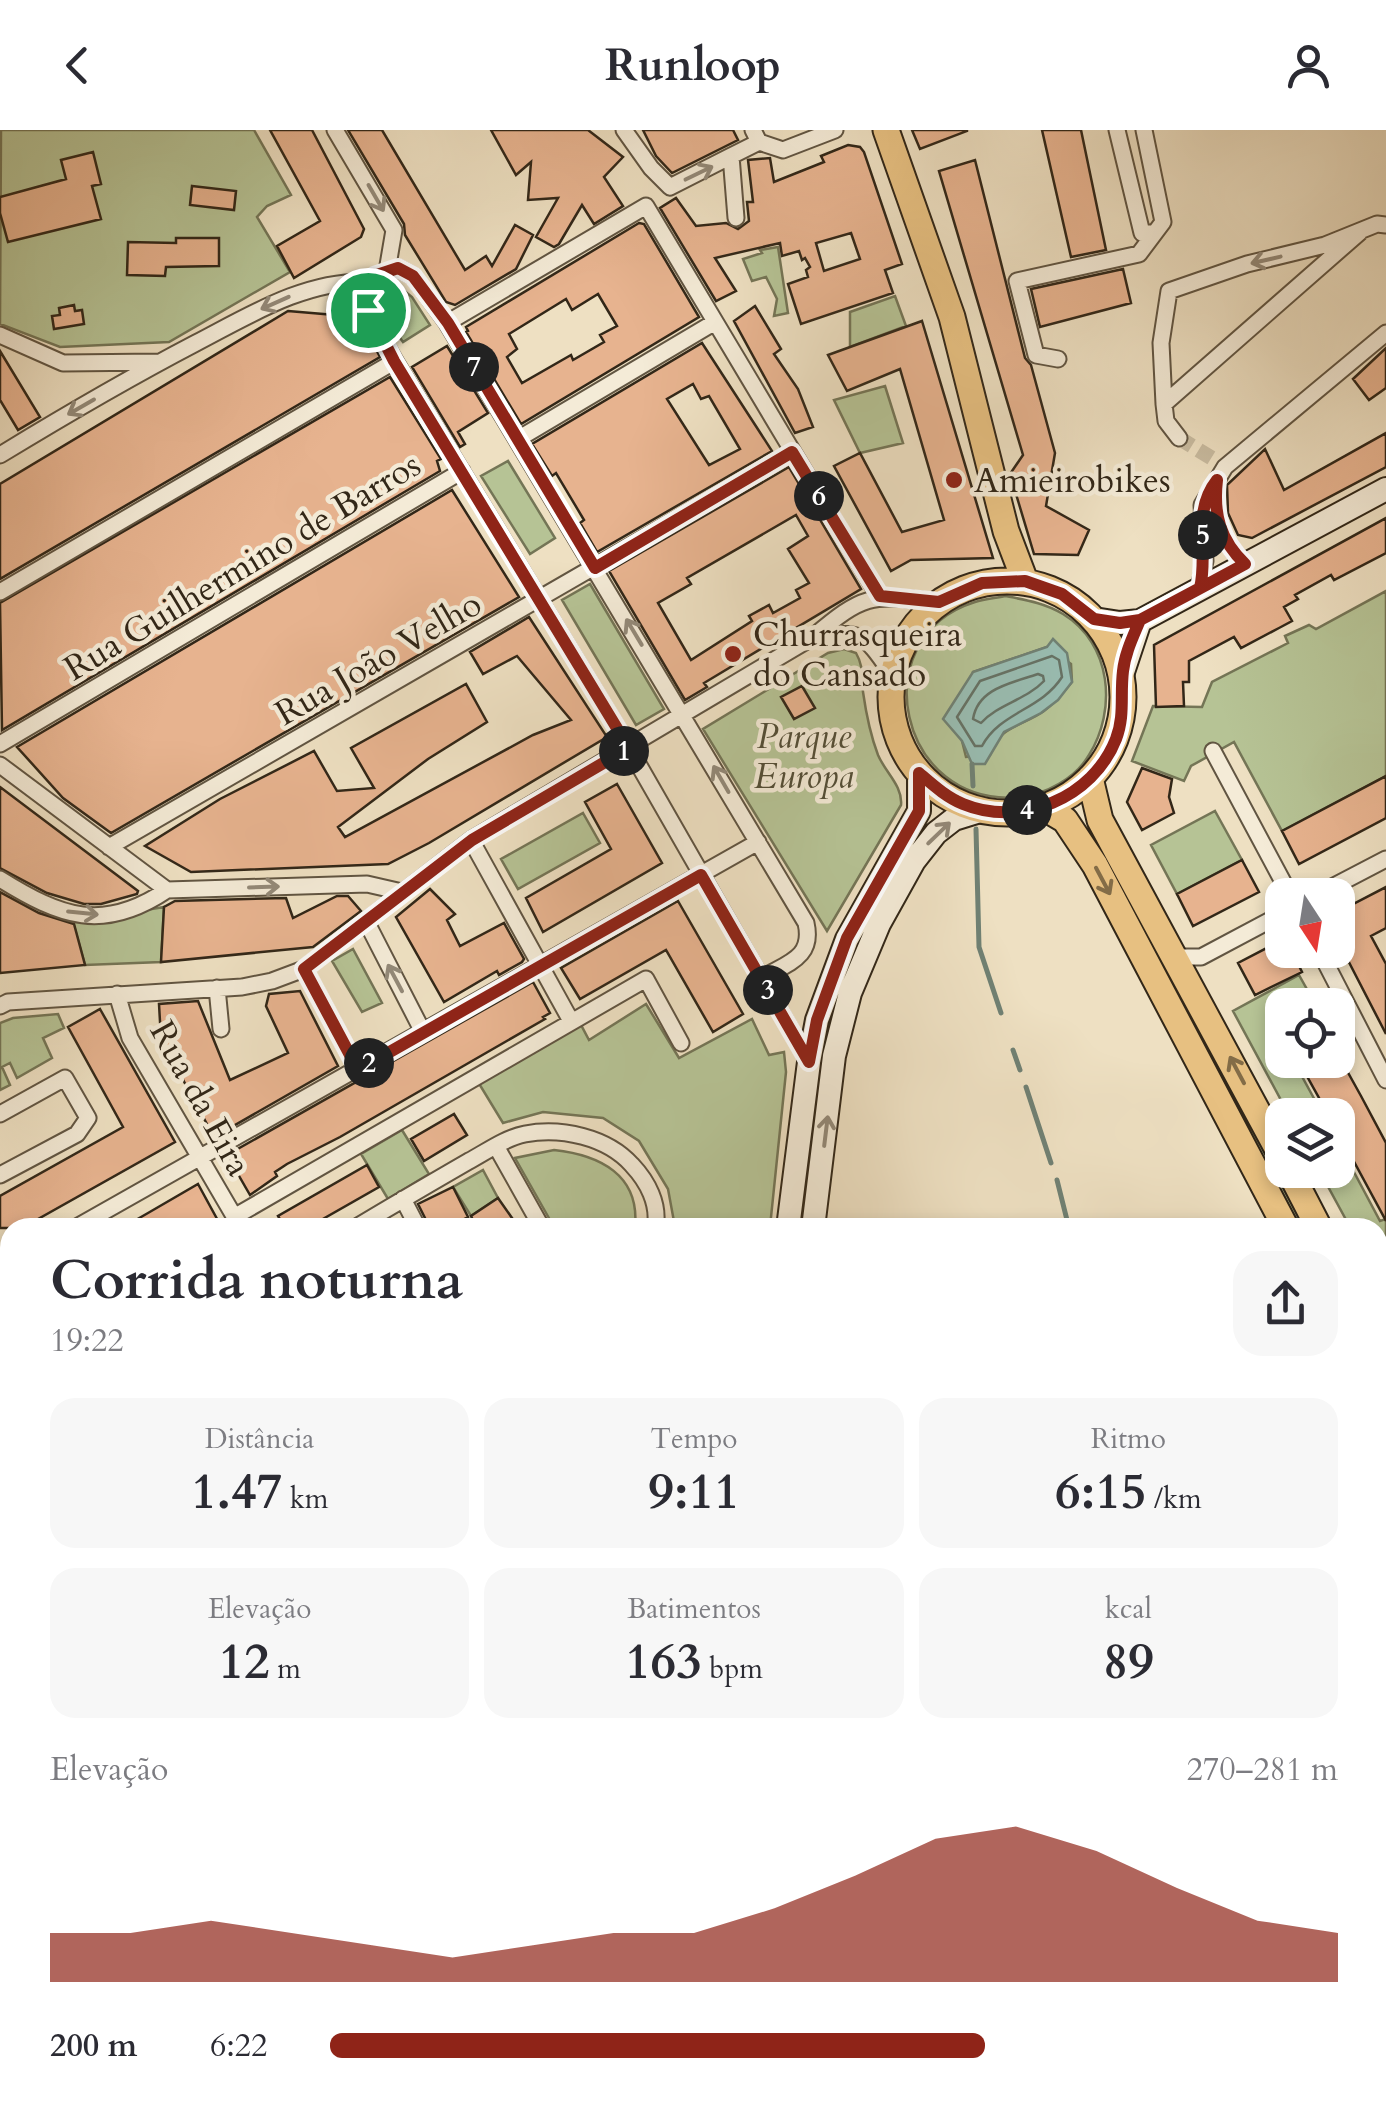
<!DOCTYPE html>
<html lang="pt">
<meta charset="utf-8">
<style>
:root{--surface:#fff;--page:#f7f7f7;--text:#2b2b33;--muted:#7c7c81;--accent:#8f2418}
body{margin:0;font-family:Cardo,serif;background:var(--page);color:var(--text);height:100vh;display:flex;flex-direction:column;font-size:38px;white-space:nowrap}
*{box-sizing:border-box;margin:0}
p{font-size:32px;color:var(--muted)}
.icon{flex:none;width:55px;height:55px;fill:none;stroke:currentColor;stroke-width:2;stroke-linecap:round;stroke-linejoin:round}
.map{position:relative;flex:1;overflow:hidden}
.sheet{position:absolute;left:0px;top:1088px;width:1388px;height:888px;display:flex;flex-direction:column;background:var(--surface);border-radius:30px 30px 0 0;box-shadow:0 5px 15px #0003}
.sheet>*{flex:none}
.needle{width:65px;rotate:168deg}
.controls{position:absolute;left:1265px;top:748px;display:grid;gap:20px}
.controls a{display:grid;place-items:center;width:90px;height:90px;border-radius:20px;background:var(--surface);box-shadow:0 5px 15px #0003;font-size:50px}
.pin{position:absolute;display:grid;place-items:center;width:85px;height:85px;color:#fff;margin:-42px;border:5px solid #fff;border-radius:50%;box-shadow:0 2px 10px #0007}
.km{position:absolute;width:50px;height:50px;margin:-25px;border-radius:50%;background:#222;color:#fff;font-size:28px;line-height:50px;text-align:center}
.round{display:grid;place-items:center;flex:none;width:105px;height:105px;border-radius:30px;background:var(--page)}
.head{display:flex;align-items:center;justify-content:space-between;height:170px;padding:0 50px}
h1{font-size:55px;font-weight:700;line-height:75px}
.stats{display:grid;grid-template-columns:repeat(3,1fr);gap:15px;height:170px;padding:10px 50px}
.stats div{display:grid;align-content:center;border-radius:25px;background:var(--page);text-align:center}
.stats b{font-size:50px;font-weight:700}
.stats small{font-size:28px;font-weight:400}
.stats p{font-size:28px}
.chart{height:280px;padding:20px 50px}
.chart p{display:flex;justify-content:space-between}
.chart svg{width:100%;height:180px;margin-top:10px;fill:var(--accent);opacity:.7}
ul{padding:0 50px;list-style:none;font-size:32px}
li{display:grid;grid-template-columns:160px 120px 1fr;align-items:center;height:75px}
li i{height:25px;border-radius:12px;background:var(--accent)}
header{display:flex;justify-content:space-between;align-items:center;height:130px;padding:0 50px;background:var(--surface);font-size:45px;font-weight:700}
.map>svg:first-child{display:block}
.green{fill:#b6c395;stroke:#747556;stroke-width:2.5;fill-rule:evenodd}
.water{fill:#99bdb2;stroke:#708174;stroke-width:2.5}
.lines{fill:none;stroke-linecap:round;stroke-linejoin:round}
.shore{stroke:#667265;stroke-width:2.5}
.stream{stroke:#708174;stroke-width:5}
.building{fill:#e7b38f;stroke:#322718;stroke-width:2.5;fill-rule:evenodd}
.minor-tunnel{stroke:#c8bba0;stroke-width:15;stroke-dasharray:15 8;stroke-linecap:butt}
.minor-casing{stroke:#615542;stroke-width:19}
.secondary-casing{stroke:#322718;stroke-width:26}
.primary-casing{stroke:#322718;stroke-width:29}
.minor{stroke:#f4ebd7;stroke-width:15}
.secondary{stroke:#f4ebd7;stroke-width:22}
.primary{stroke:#e7c081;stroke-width:25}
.oneway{stroke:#938978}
.oneway2{stroke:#836c47}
.route-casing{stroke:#fff;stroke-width:20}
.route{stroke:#8f2418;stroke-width:12}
.poi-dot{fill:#8f2418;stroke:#f4ebd7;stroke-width:4}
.labels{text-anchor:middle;stroke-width:9;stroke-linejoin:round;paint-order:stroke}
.poi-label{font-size:35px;fill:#322718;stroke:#f4ebd7;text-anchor:start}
.street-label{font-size:35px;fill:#322718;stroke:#f4ebd7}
.park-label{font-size:35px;font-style:italic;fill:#534e37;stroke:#f4ebd7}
</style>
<header><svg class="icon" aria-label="back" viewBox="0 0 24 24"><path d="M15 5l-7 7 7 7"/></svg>Runloop<svg class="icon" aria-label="person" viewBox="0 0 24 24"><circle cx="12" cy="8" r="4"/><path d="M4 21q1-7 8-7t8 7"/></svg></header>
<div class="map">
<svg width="1386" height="1974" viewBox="0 0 1386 1974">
<rect width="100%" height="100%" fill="#eee0c2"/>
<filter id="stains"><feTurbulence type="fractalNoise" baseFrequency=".002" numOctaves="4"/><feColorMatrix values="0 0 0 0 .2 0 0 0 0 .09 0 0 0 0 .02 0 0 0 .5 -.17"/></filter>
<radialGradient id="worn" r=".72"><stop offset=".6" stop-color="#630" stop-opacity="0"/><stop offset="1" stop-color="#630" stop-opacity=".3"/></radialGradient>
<!-- green -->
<path class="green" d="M1,0H254L291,65L267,76L257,87L290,142L169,212L60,217L0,194Z
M778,117L788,183L774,186L777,169L766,147L752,151L743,129L762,123L760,120Z
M392,151L412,167L430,195L403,212C391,196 380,178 381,157Z
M895,166L906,196L850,217V182Z
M885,256L903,313L860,323L834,270Z
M508,331L555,408L530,424L481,346Z
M590,454L664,579L636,595L562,470Z
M1386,461V646L1282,701L1234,612L1191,636L1184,651L1132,631L1153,576L1202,577L1212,552L1288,513L1285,506L1309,495L1316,499Z
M1005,466C1026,470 1045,473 1063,484C1112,514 1117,580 1089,625C1075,649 1046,664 1020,667C898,679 862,507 975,472C985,469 996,468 1005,466ZM1047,517L1071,534L1072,552C1063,563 1055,573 1044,581C1023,596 997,597 990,625L966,627L962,611L973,542Z
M844,519L856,523C864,537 861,546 863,562C866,583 870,604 878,625C885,642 903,656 901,675L827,801L703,599L828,523Z
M1215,681L1242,730L1177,764L1151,715Z
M583,683L600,713L518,759L501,729Z
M1111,731L1304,1097H1296L1104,734Z
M164,777L161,832L85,835L73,792Z
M353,819L382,873L362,882L332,831Z
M1299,845L1309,863L1282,875L1269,885L1282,910V930H1293L1323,985H1289L1233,881Z
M646,874L679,928L752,889L769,925L784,922L786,942L770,1097H675L668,1059L639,1011L603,988L543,982L503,993L475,947L581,895L589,910Z
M58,884L64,898L43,908L52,928L17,948L10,933L2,937L10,955L0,960V893L13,888Z
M402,1000L429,1044L388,1069L361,1024Z
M1338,1012L1380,1091L1386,1089V1121L1378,1126V1098L1350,1097L1319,1040H1338Z
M554,1020C600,1025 640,1045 635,1097H554L515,1028Z
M483,1040L498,1068L471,1086L453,1057Z
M27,1965H196L195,1974H26Z"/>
<!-- water -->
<path class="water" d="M1053,509L1067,523L1072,552L1058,570L1041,583L1004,602L985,634H972L962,611L943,589L973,542L1047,517Z"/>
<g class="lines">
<!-- shore -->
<path class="shore" d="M1052,526L1059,530L1062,547C1041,580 1000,582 982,616H975L957,587L980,551Z
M1038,544L1043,546L1044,551C1026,570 998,574 981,593L973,589C978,558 1012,553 1038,544Z"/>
<!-- stream -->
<path class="stream" d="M972,634L973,656
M976,699L979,817L1001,883
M1013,920L1020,940
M1026,957L1051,1033
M1057,1050L1069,1098
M1378,1633L1386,1660"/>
</g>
<!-- building -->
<path class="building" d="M270,0H312L364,99L361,107L294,148L277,116L320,91Z
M348,0H382L465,140L486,126L492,136L515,95L533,105L516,139L455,175L446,172L405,105L404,94Z
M491,0H588L623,27L604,47L623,76L594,94L582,75L559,114L554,117L536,107L558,68L528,70L531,32L516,45Z
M643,0H733L738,10L672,43L656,26Z
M912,0H967V1L920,19Z
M1042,0H1081L1106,120L1071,127Z
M848,15L860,17L864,22L902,134L885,140L893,163L801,194L788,154L808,147L806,140L810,137L805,128L802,130L799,121L782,126L780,113L715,128L736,161L716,171L660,78L676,68L696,96L726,93L738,99L749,91L747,72H753L748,30L770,28L774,52L824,32L821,26ZM851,103L860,129L824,141L816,113Z
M93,22L101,54L92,56L101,89L8,112L0,83V67L66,49L61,30Z
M975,30L1025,228L1031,235L1055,323L1046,376L1089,400L1078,425L1034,424L1010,344L1023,325L939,41Z
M192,56L236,61L234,80L190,75Z
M639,93L644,94L699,187L521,294L466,202L468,201L466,197ZM598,164L617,196L600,205L604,212L573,230L571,225L522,253L507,227L517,219L509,204L566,169L572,180Z
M176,108H219V136L166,137L165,146L127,145L128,112L176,113Z
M1123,139L1131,173L1040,197L1031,159Z
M74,175L75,181L82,180L84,194L54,199L52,186L60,185L59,178Z
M755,176L781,219L774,224L798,259L813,297L795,303L734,191Z
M288,181L335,185L365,199L380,227L0,449V354Z
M922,191L993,428L911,430L891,441L834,336L860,323L902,402L944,390L900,239L847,261L828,225Z
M702,213L772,321L597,422L580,393L584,390L556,343L552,346L532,314ZM693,254L701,269L709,266L740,319L709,335L667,269Z
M447,216L488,283L458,302L465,314L460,317L412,237Z
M1386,218V258L1369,270L1353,249Z
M0,221L40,287L18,300L0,270Z
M390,247L441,329L437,331L440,341L2,600L0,473Z
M1386,303V337L1252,408L1238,405L1228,383L1227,355L1265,319L1284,360Z
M789,337L861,459L704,553L707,557L685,570L609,441ZM796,385L808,406L788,419L809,453L796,460L800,468L773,483L769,475L749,486L752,491L691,530L658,473L691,454L687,448Z
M452,360L519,467L111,703L63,668L17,617Z
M1386,388V423L1334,450L1331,445L1295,465L1298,469L1284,477L1292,491L1279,498L1241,518L1234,507L1189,531V552H1183L1184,576L1156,577L1154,515Z
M529,487L607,607L429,713L388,734L191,742L145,716L220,669L314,621L337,661L374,658L351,618L466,554L487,592L428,629L338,697L345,707L533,605L571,590L517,526L483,544L470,522Z
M802,556L815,578L794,589L781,567Z
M1142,638L1172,649L1169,667L1174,683L1142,700L1127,672Z
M1386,646V688L1299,734L1282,701Z
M617,654L662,733L543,802L526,768L611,719L585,672Z
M0,657L138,761L137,764L101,774H84L47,763L0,738Z
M1242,730L1259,762L1193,796L1177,764Z
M1386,757V798L1371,806L1386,834V904L1338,811V782Z
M430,759L455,784L447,790L460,816L504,793L524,829L522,832L499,845L497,841L444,872L396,787Z
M0,762L39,783L74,794L85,835L0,843Z
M337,766H348L361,781L313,817L161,832L164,777L175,771L286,768L293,788Z
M678,771L743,884L713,902L666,820L580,869L561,838Z
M1282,810V820H1291L1302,842L1255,865L1238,833Z
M533,852L550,883L543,887L545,889L340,1007L287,1034L275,1042L277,1046L250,1065L227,1025Z
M300,861L338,936L214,1007L161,909L159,874L198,871L230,950L288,923L266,876L269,864Z
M100,879L175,1012L22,1098H0V1066L123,997L68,897Z
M1298,930H1341L1361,966L1386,1013V1091L1338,1002V979L1328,984Z
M454,984L467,1005L424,1031L411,1009Z
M367,1035L379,1057L307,1098H285L278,1086Z
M198,1054L222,1098H122L148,1083Z
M453,1057L468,1087L447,1098H430L418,1074Z
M498,1068L519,1098H477L471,1086Z"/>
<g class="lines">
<!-- minor-tunnel -->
<path class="minor-tunnel" d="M1179,308L1218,332"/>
<defs>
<path id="minor" d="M335,0L394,100L387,141
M624,0L651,38L670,57L731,26
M753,0L759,12L783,20L835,0
M1117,0L1142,103H1153
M736,88L731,26L759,12
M1360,102L1164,274L1161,213L1169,161L1247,134L1325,115L1377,94L1386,95
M0,205L63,233L159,232
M1058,229L1036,225L1017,151L1139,124L1163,92L1144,0
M1164,274L1166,291L1179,308
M518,309L715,192
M793,322L879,466
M0,325C64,286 129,248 196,213C250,185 305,150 368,152
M1216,353C1213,387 1221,411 1245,434
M1199,458L1205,431L1202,375L1225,337L1386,203
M0,462L395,231
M813,507C863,500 864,504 892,544
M0,614L462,341
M1213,621L1290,765
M0,635L167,760L367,754L402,762
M471,710L571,891
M109,717L793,322L646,76L447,193
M0,749C61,787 103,803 167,760
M1317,765L1386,729
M367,793L423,902
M1319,820L1386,950
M1175,827H1201L1282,784
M304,839L358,940
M762,848C787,833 814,828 806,793L447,193L413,146L398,138C339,152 376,195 395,231L629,618L809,932
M217,858L221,899
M117,864L130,908L241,1098
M0,876L8,872L242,857L272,851L304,839L471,710L813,507C866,462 871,465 939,472
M0,984L65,948L88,988L77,1004L0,1045
M496,1016L542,1098
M403,1069L418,1098
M234,1087L646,849L681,913
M75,1098L758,712
M355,1098C393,1075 431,1053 469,1031C486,1022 505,1008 525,1004C561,997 607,1007 632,1035C647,1051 660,1074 655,1098
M0,1141L10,1135
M0,1200L10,1219
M0,1302L10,1296
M0,1536L10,1528
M0,1893L10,1894
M559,1965L594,1970L595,1965
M13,1974L15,1965
M205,1974L207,1965
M363,1974L364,1965
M515,1974L516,1965"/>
<path id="secondary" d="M1094,489L1120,493L1140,491L1386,359
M1122,545L1140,491
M788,1098L809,932L817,890L847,809L919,681V643
M813,1098L834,926L850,863L879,794L914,731L936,703L954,689L983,680
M678,1974L679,1965
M704,1974L705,1965"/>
<path id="primary" d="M886,0L952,187L1006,401L1025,451
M891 567a116 116 0 1 1 232 0a116 116 0 1 1-232 0Z
M1090,648L1100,690L1282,1027
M1043,677L1065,690L1095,735L1286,1098
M1289,1040L1319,1098
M1378,1209L1386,1226
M1378,1271L1386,1287"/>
</defs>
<!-- minor casing -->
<use href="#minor" class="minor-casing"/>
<!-- secondary casing -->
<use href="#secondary" class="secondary-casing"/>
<!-- primary casing -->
<use href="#primary" class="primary-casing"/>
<!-- minor -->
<use href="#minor" class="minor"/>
<!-- secondary -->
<use href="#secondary" class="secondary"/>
<!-- primary -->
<use href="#primary" class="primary"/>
</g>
<!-- one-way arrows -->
<defs><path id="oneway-shaft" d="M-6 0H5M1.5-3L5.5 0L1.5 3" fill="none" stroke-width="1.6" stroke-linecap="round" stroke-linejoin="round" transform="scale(2.5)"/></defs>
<g class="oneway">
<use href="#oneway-shaft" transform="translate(699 43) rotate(-26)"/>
<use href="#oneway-shaft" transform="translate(376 68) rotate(60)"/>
<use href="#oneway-shaft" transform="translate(1266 130) rotate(167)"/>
<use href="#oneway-shaft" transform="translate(275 173) rotate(156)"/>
<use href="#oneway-shaft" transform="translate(81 277) rotate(150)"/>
<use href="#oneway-shaft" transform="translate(634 502) rotate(-121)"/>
<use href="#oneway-shaft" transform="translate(721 649) rotate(-120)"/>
<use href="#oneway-shaft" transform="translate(939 703) rotate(-44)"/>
<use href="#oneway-shaft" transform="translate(264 757) rotate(-2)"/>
<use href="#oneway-shaft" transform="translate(83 783) rotate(6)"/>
<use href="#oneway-shaft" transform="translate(395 848) rotate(-118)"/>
<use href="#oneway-shaft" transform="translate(826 1001) rotate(-83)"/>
</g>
<g class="oneway2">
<use href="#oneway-shaft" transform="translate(1103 751) rotate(62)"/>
<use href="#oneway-shaft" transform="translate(1237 940) rotate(-118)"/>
</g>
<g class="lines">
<defs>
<path id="route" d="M368,180L394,231L629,618L472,710L304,839L358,940L701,745L809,932L817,890L847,808L919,681V643C933,655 946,667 963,674C1021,698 1093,668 1116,609C1125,586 1120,565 1123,541C1125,523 1133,507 1140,490C1175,472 1210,453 1245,434C1220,410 1213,384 1217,350C1191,383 1209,421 1200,458L1140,490L1120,493L1094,489L1062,464L1025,451L982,453L939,472L880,466L792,322L595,438L448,193L413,146L398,138L374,146L365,164L368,180"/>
</defs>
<!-- route casing -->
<use href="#route" class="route-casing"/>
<!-- route -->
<use href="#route" class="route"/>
</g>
<!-- markers -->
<g class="poi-dot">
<circle cx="954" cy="350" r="10"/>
<circle cx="733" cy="524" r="10"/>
</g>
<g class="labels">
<!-- poi labels -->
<g class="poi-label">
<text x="974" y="362">Amieirobikes</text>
<text x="753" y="516">Churrasqueira<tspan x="753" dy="40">do Cansado</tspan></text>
</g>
<!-- street labels -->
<g class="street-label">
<text transform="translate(242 436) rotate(-31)" y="12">Rua Guilhermino de Barros</text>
<text transform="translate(378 528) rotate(-30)" y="12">Rua João Velho</text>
<text transform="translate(201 968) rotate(61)" y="12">Rua da Eira</text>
</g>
<!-- park labels -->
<g class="park-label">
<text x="804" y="618">Parque<tspan x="804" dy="40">Europa</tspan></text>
</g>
</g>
<rect width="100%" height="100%" filter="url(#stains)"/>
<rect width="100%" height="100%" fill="url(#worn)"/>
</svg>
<div class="controls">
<a><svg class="needle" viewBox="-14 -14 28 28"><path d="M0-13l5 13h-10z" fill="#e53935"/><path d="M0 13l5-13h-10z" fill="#7c7c81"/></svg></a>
<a><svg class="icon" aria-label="locate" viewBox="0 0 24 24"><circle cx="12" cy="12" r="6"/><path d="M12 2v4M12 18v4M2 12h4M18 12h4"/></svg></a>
<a><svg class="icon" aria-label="layers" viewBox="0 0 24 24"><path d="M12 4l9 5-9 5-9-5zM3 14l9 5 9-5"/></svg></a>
</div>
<div class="pin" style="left:368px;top:180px;background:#1e9e55"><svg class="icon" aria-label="arrive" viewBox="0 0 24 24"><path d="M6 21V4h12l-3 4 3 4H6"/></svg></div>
<b class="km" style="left:624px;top:621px">1</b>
<b class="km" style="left:369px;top:933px">2</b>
<b class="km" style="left:768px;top:860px">3</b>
<b class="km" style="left:1027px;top:680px">4</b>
<b class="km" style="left:1203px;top:405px">5</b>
<b class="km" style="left:819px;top:366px">6</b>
<b class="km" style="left:474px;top:237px">7</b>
<section class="sheet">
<div class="head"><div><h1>Corrida noturna</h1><p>19:22</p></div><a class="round"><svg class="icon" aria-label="share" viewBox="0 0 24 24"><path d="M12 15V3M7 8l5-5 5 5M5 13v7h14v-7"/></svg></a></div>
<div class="stats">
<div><p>Distância</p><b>1.47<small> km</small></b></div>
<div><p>Tempo</p><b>9:11</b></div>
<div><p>Ritmo</p><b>6:15<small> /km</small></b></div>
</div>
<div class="stats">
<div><p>Elevação</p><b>12<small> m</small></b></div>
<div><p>Batimentos</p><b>163<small> bpm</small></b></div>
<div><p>kcal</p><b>89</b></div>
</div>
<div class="chart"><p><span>Elevação</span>270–281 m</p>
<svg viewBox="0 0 160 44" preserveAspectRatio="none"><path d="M0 44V32L10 32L20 29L30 32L40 35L50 38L60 35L70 32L80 32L90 26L100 18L110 9L120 6L130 12L140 21L150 29L160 32V44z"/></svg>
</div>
<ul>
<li><b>200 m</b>6:22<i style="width:65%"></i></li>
</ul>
</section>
</div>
